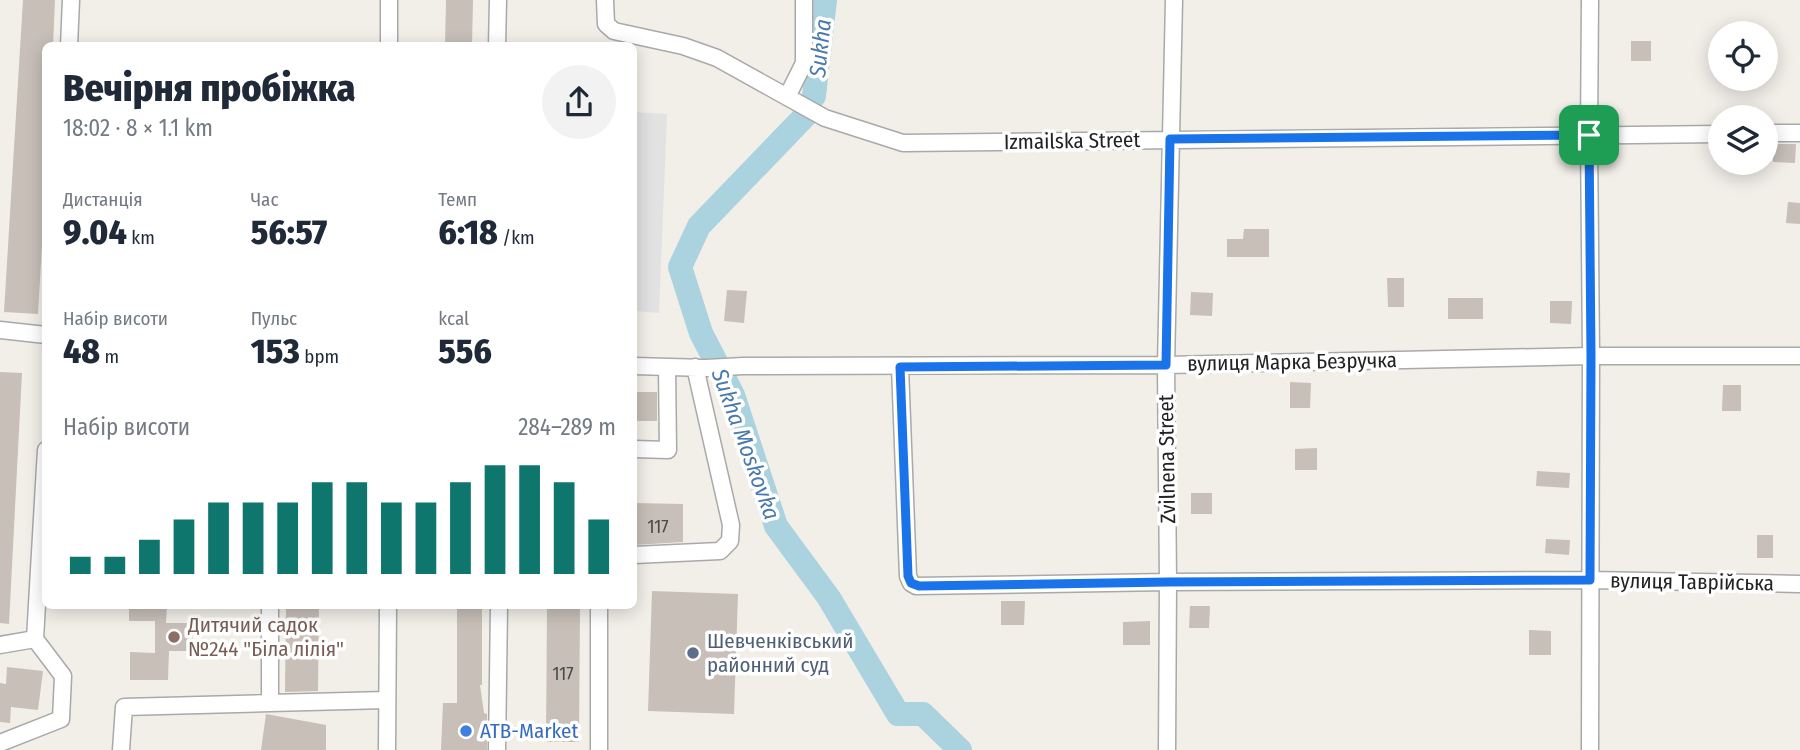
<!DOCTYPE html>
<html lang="uk">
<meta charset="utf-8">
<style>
:root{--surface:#fff;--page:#f2f2f3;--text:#1f2937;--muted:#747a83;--accent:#0f766e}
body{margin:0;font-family:"Fira Sans Condensed",sans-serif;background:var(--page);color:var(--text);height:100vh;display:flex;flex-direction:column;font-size:26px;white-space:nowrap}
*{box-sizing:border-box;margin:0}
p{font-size:23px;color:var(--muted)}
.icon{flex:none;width:38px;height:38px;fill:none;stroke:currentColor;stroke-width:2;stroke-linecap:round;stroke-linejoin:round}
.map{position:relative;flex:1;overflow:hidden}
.sheet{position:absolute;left:42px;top:42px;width:595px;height:567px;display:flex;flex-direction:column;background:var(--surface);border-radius:10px;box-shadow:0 4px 18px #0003}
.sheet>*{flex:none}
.tools{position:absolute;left:1708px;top:21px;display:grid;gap:14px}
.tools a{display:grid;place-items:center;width:70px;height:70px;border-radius:50%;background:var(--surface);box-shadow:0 4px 18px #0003;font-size:35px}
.pin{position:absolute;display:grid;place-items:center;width:60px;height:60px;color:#fff;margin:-30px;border-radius:14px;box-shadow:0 4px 10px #0006}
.round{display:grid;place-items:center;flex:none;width:74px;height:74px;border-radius:37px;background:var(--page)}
.overview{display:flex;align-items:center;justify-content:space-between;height:119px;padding:0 21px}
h1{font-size:38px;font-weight:800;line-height:52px}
.stats{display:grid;grid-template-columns:repeat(3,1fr);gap:10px;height:119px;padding:7px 21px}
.stats div{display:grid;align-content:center}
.stats b{font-size:35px;font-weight:800}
.stats small{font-size:19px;font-weight:400}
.stats p{font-size:19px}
.chart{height:196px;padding:14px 21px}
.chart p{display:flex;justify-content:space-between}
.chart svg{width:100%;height:126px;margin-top:7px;stroke:var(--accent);stroke-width:6}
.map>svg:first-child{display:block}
.parking{fill:#e2e2e2}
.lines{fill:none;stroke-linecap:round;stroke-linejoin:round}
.river{stroke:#aad3df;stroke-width:24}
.building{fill:#c7bfb8}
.minor-casing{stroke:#a9a9a9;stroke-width:19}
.minor{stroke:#fff;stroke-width:16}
.route-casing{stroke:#fff;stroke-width:14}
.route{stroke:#1a73e8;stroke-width:9}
.education-dot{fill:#8d6e63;stroke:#fff;stroke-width:2.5}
.service-dot{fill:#5c6f8a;stroke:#fff;stroke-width:2.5}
.shop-dot{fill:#3f7fe0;stroke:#fff;stroke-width:2.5}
.labels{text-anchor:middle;stroke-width:7;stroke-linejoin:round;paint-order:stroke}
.number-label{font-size:18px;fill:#4b4948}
.street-label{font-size:21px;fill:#222;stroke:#fff}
.education-label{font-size:21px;fill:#785e54;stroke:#fff;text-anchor:start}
.service-label{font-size:21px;fill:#4e5e75;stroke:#fff;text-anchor:start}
.shop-label{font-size:21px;fill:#366cbe;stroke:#fff;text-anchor:start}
.water-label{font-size:23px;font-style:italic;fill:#4a7aab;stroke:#fff}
</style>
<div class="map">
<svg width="1800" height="750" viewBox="0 0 1800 750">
<rect width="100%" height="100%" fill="#f2efe9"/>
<!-- parking -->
<path class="parking" d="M634,112L667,114L659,313L634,311Z"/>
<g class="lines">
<!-- river -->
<path class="river" d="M814,96L825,0
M805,116L699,226L680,267L701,333L733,395L776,526L829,598L898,714H923L960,750"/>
</g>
<!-- building -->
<path class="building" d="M23,0H55L53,46H46V176L38,314L4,312Z
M446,0H473L472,46H445Z
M1631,41H1651V61H1631Z
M1773,144H1796L1795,163L1773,162Z
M1788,202L1800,203V224L1786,223Z
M1244,229H1269V257H1227V239H1243Z
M1387,278H1404V307H1388Z
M727,290L747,291L744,323L724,321Z
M1191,292L1213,293L1212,316L1190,315Z
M1448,298H1483V319H1448Z
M1550,301H1572L1571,324L1550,323Z
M0,372L22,373L9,624L0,623Z
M1290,382L1311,383L1310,408H1290Z
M1723,385H1741V411H1722Z
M634,392H657V421H634Z
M1317,448V470H1295V449Z
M1537,471L1570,473L1569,488L1536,486Z
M1191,493H1212V514H1191Z
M634,503L683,504V542L634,545Z
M1757,535H1773V558H1757Z
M1546,539L1570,540L1569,555L1545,553Z
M652,591L738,594L734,714L648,711Z
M1001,601H1025L1024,625H1001Z
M129,606H167L166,623H193L192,651H169L168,680H130V652L155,653V621H129Z
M286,606H319L318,691L285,692Z
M457,606H482V685H480L484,713L487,714V750H441L443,703H457Z
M547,606H580L579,742H546Z
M1190,606H1210L1209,628H1189Z
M1150,621V645H1123V622Z
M1529,630L1551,631V655H1529Z
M7,667L43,671L38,710L11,707L10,723L0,722V683L6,684Z
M266,714L326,725V750H261Z"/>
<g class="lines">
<defs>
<path id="minor" d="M389,0V46
M605,0L606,24L614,31L683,46L717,58L825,118L903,143L1720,134
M69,46L71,0
M497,46L498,0
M787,97L804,63V0
M1766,133H1800
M0,330L46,335
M634,366L706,368L743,366L1166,365L1591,356H1800
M900,367L908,576L911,583L916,586L1168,582L1590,580L1800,584
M634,449L668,450L667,367
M634,555L720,551L730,541L731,525L695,367
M0,645L35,639
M270,703L386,700
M0,743L61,719L63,676L35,639L46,450
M121,750L124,707L270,703V606
M387,750L388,606
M497,750L499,606
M599,750V606
M1167,750L1168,582L1166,365L1174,0
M1590,750L1591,356L1589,135L1590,0"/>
</defs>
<!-- minor casing -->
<use href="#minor" class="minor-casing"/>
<!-- minor -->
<use href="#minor" class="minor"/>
</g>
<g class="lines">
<defs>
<path id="route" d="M1589,135L1591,356L1590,580L1168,582L919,586L911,583L908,576L900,367L1166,365L1170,139Z"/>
</defs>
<!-- route casing -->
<use href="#route" class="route-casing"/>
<!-- route -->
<use href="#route" class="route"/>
</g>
<!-- markers -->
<circle class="education-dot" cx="174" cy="637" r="7"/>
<circle class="service-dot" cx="693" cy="653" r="7"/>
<circle class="shop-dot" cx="466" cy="731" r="7"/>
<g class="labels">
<!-- number labels -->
<g class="number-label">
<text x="658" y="533">117</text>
<text x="563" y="680">117</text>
</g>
<!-- street labels -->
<g class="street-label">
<text transform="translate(1072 141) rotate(-1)" y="7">Izmailska Street</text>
<text transform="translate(1292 362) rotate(-1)" y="7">вулиця Марка Безручка</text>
<text transform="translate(1167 459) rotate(-91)" y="7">Zvilnena Street</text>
<text transform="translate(1692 582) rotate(1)" y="7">вулиця Таврійська</text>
</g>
<!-- education labels -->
<g class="education-label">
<text x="188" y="632">Дитячий садок<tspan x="188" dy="24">№244 "Біла лілія"</tspan></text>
</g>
<!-- service labels -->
<g class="service-label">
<text x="707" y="648">Шевченківський<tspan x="707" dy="24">районний суд</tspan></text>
</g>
<!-- shop labels -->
<g class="shop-label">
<text x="480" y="738">ATB-Market</text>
</g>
<!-- water labels -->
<g class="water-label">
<text transform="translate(820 48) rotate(-84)" y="8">Sukha</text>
<text transform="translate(746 444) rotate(70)" y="8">Sukha Moskovka</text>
</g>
</g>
</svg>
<div class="tools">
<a><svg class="icon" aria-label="locate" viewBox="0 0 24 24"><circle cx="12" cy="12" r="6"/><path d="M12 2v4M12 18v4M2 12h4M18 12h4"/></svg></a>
<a><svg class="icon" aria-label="layers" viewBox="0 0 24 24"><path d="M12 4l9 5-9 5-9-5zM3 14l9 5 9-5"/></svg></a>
</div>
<div class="pin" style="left:1589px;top:135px;background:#1e9e55"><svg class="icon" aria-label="arrive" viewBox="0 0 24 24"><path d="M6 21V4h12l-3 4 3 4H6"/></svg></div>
<section class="sheet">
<div class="overview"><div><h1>Вечірня пробіжка</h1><p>18:02 · 8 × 1.1 km</p></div><a class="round"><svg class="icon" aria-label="share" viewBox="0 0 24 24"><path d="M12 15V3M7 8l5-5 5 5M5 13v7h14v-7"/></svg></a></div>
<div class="stats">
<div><p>Дистанція</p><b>9.04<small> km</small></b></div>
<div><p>Час</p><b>56:57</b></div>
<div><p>Темп</p><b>6:18<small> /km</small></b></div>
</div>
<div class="stats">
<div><p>Набір висоти</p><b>48<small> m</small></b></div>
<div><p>Пульс</p><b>153<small> bpm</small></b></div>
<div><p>kcal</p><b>556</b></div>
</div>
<div class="chart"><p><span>Набір висоти</span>284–289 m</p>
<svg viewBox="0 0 160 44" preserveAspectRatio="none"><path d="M5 44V38M15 44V38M25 44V32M35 44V25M45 44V19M55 44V19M65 44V19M75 44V12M85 44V12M95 44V19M105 44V19M115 44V12M125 44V6M135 44V6M145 44V12M155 44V25"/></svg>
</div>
</section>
</div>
